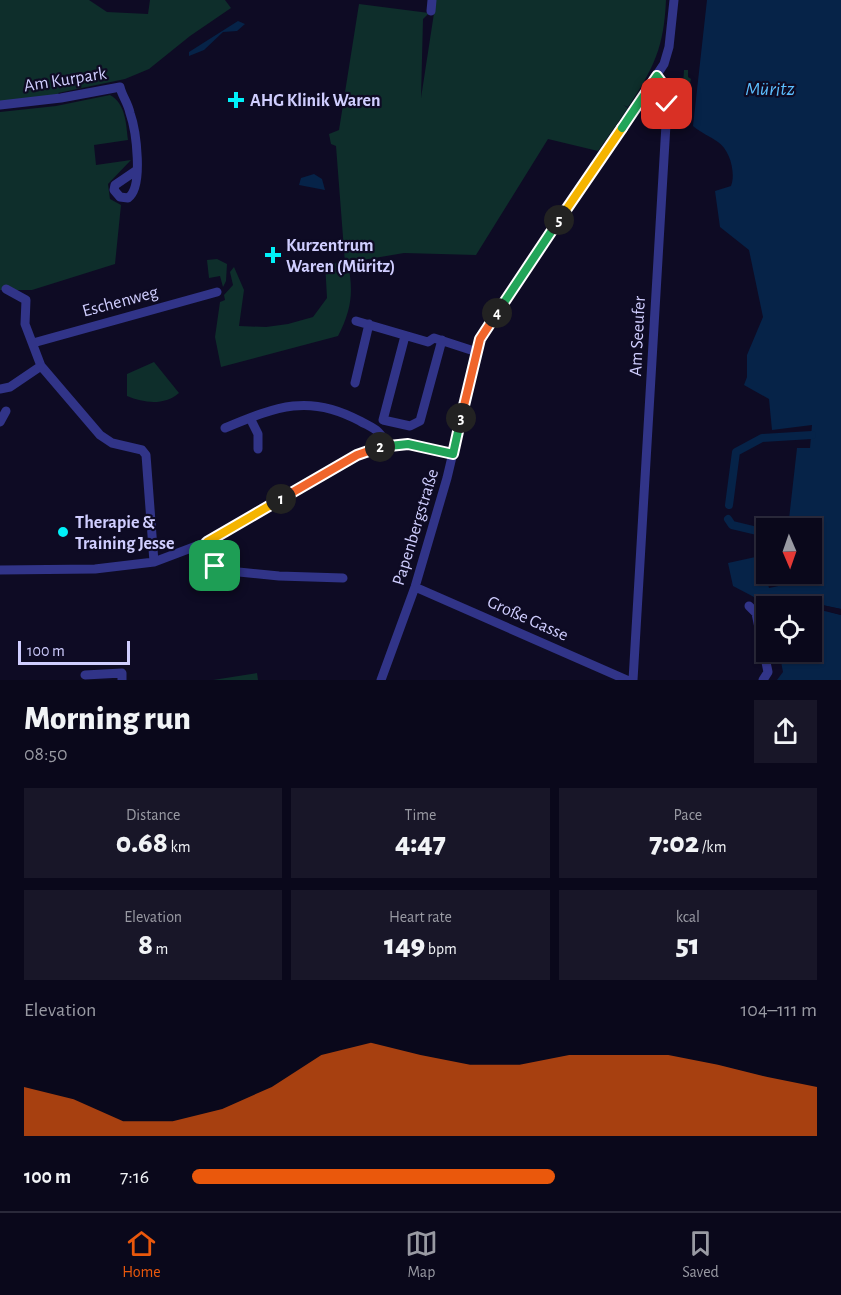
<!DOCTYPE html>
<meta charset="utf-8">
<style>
:root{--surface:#0a081b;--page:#181628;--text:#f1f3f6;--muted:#999aa3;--line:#2a293a;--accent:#ea580c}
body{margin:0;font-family:"Alegreya Sans",sans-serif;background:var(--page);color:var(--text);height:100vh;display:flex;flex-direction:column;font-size:22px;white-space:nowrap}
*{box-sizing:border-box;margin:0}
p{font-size:20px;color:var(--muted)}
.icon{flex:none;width:33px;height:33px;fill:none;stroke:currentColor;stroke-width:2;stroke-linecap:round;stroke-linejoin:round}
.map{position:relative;height:680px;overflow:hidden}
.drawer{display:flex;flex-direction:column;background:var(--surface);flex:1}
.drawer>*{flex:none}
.needle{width:39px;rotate:178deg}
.tools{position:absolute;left:756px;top:518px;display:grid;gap:12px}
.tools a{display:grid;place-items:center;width:66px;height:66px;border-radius:0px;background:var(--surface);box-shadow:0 2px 4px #0004,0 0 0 2px var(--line);font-size:30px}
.scale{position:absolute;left:18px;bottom:15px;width:112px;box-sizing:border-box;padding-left:6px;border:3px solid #d0ceff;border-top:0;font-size:16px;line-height:21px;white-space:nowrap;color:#d0ceff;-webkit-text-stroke:4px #0e0b24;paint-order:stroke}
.pin{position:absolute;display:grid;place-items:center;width:51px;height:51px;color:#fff;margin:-26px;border-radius:12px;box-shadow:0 3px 9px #0006}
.km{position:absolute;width:30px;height:30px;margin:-15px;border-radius:50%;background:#222;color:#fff;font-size:16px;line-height:30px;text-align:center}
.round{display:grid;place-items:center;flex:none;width:63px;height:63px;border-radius:0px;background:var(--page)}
.head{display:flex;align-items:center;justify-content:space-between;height:102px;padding:0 24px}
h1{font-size:33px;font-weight:800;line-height:45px}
.stats{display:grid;grid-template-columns:repeat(3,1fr);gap:9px;height:102px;padding:6px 24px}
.stats div{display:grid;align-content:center;border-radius:0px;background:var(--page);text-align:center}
.stats b{font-size:30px;font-weight:800}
.stats small{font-size:16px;font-weight:400}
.stats p{font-size:16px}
.chart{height:168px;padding:12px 24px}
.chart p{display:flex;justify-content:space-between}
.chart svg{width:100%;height:108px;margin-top:6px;fill:var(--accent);opacity:.7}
ul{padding:0 24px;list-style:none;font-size:20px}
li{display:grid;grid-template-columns:96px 72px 1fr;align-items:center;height:45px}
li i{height:15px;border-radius:8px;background:var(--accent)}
.menu{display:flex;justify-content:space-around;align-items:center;height:84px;border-top:2px solid var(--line);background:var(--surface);font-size:16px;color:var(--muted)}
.menu a{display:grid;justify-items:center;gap:3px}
.menu .on{color:var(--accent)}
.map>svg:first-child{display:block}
.green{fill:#0e2e2b}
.water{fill:#062348}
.pier{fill:#0e0b24}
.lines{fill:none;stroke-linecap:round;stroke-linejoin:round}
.canal{stroke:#062348;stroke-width:8}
.minor{stroke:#313488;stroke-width:9}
.split-1-casing{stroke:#fff;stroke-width:12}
.split-2-casing{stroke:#fff;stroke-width:12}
.split-3-casing{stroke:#fff;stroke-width:12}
.split-4-casing{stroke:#fff;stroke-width:12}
.split-5-casing{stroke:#fff;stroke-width:12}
.split-6-casing{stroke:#fff;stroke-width:12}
.split-7-casing{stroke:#fff;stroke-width:12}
.split-1{stroke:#f5b400;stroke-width:8}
.split-2{stroke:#f0652b;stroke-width:8}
.split-3{stroke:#22a559;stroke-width:8}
.split-4{stroke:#f0652b;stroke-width:8}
.split-5{stroke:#22a559;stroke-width:8}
.split-6{stroke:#f5b400;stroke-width:8}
.split-7{stroke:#22a559;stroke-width:8}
.poi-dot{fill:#00f1f9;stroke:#0e0b24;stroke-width:2}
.labels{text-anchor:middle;stroke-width:4.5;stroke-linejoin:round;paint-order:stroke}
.street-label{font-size:18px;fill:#d0ceff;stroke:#0e0b24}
.poi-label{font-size:18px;font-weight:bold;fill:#d0ceff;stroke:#0e0b24;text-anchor:start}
.water-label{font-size:20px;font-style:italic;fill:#5cbfff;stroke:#0e0b24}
</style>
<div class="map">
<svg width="841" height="680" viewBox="0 0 841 680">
<rect width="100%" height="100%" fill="#0e0b24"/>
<!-- green -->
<path class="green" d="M0,0H89L107,12L148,14L150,0H225L231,8L190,36L149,69L125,79L58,93L61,98L0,105Z
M436,0H666C664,47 654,68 628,107L623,105L628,108L598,151L548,139L476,255L404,253L345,263L336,146L331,144L329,134L339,130L359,4L429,13L423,19L421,98Z
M684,70H688V77L691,79L686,100H682Z
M110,95C126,104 126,124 128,140L94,145L96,165L131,160L108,184L110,199L121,205L115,264L32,290H0V112L56,106Z
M217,259L227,264L226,281L223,287L220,276L209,278L207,260Z
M325,262L348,265C354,292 351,311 338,336L221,367L215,337L220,302L225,300L224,295L233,285L230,272L234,267L244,290L239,326L266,327L288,324L313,317L327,298Z
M154,362L179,393C164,406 144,403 127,396V374Z
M257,673L258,680H213Z"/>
<!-- water -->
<path class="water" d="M707,0H841V609L798,600L769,605L733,586L728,563L760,556L769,588L788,584L786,573H812V528H788L797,448H810L812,425L772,430L769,399L744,385L747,377V355L763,317L749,250L720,227L715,191L731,186C736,173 730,150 718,142C710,136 701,133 693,126Z
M238,21L245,24L237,31L223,32L204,50L189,56V52Z
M314,174L322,179L325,190L299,185L301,178Z
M812,608L841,615V680H777L783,672L779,651H812Z"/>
<!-- pier -->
<path class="pier" d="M798,600L841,609V615L803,604L804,606L769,605Z"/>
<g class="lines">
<!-- canal -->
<path class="canal" d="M729,505L736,452L762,438L812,435
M728,519L732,525L766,533"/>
<!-- minor -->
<path class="minor" d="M431,11L432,0
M0,105L61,98L120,87C122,96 128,103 130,113C136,130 144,187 128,198L120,197L114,190L115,185L137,170
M6,289L26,300L25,324L41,366L100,435L112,443L142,450L146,455L154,562
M356,321L428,342L434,338L477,352
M405,336L383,420L410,426L420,421L442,340
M33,343L217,292
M355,383L369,324
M0,389L10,387L41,366
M250,418L258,434V449
M0,422L6,411
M225,428C276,407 308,393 360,421C372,428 382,430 385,445
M207,542L212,561L219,570L279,576L343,578
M0,570L95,569L154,562L207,542L368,450L407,444L453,454
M415,587L627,680
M749,606L756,613L768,672L763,680
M85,675L122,673V680
M381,680L415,587L447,478L480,339L664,64L669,47L674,0
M633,680L668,91L657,76"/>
</g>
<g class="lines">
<defs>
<path id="split-1" d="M215,566L207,542L281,499"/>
<path id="split-2" d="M281,499L357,455L380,447"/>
<path id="split-3" d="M380,447L408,444L453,454L461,418"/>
<path id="split-4" d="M461,418L480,339L497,313"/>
<path id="split-5" d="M497,313L559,220"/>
<path id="split-6" d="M559,220L622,128"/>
<path id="split-7" d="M622,128L657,76L668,91L667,104"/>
</defs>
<!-- split-1 casing -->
<use href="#split-1" class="split-1-casing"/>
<!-- split-2 casing -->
<use href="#split-2" class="split-2-casing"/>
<!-- split-3 casing -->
<use href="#split-3" class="split-3-casing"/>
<!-- split-4 casing -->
<use href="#split-4" class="split-4-casing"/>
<!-- split-5 casing -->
<use href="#split-5" class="split-5-casing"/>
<!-- split-6 casing -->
<use href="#split-6" class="split-6-casing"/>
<!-- split-7 casing -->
<use href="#split-7" class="split-7-casing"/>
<!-- split-1 -->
<use href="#split-1" class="split-1"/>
<!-- split-2 -->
<use href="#split-2" class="split-2"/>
<!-- split-3 -->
<use href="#split-3" class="split-3"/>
<!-- split-4 -->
<use href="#split-4" class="split-4"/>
<!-- split-5 -->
<use href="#split-5" class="split-5"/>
<!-- split-6 -->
<use href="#split-6" class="split-6"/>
<!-- split-7 -->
<use href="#split-7" class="split-7"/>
</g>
<!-- markers -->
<g class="poi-dot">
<path d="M233 91h6v6h6v6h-6v6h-6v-6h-6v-6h6z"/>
<path d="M270 246h6v6h6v6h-6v6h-6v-6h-6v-6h6z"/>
<circle cx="63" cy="532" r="6"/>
</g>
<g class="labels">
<!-- street labels -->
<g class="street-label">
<text transform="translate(65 79) rotate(-9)" y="6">Am Kurpark</text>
<text transform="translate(120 301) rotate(-15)" y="6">Eschenweg</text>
<text transform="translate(637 336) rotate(-87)" y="6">Am Seeufer</text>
<text transform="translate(415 527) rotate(-73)" y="6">Papenbergstraße</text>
<text transform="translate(528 618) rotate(24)" y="6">Große Gasse</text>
</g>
<!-- poi labels -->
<g class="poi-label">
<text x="250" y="106">AHG Klinik Waren</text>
<text x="286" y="251">Kurzentrum<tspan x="286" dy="21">Waren (Müritz)</tspan></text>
<text x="75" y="528">Therapie &amp;<tspan x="75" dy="21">Training Jesse</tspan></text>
</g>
<!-- water labels -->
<g class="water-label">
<text x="770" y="95">Müritz</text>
</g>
</g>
</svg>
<div class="tools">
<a><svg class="needle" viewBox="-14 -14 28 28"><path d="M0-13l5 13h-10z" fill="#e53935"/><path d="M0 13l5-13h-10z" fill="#999aa3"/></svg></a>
<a><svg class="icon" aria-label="locate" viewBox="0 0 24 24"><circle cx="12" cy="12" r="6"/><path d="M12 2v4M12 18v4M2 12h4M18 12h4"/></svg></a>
</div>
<div class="scale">100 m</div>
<div class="pin" style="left:215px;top:566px;background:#1e9e55"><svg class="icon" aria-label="arrive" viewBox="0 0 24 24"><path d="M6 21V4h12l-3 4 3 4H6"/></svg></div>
<div class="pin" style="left:667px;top:104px;background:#d93025"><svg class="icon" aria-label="check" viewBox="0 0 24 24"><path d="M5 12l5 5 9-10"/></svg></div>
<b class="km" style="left:281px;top:499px">1</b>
<b class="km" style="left:380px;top:447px">2</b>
<b class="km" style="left:461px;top:418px">3</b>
<b class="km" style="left:497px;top:313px">4</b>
<b class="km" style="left:559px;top:220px">5</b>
</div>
<section class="drawer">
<div class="head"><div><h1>Morning run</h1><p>08:50</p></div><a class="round"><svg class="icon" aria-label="share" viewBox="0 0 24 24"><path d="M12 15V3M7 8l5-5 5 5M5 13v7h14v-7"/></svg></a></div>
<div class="stats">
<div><p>Distance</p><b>0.68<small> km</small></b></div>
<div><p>Time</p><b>4:47</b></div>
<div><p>Pace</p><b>7:02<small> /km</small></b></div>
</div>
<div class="stats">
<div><p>Elevation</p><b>8<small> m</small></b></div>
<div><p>Heart rate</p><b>149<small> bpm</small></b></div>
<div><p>kcal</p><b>51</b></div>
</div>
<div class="chart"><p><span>Elevation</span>104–111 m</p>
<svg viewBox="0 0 160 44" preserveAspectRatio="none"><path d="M0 44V24L10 29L20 38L30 38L40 33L50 24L60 11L70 6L80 11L90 15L100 15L110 11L120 11L130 11L140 15L150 20L160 24V44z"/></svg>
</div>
<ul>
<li><b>100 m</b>7:16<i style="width:58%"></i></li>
</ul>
</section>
<nav class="menu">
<a class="on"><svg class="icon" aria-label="home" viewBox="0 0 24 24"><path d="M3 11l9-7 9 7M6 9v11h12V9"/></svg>Home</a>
<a><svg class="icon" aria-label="map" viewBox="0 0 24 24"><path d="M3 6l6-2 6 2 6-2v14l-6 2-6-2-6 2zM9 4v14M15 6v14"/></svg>Map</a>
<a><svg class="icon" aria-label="saved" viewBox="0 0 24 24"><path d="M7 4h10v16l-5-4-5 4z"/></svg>Saved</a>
</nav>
